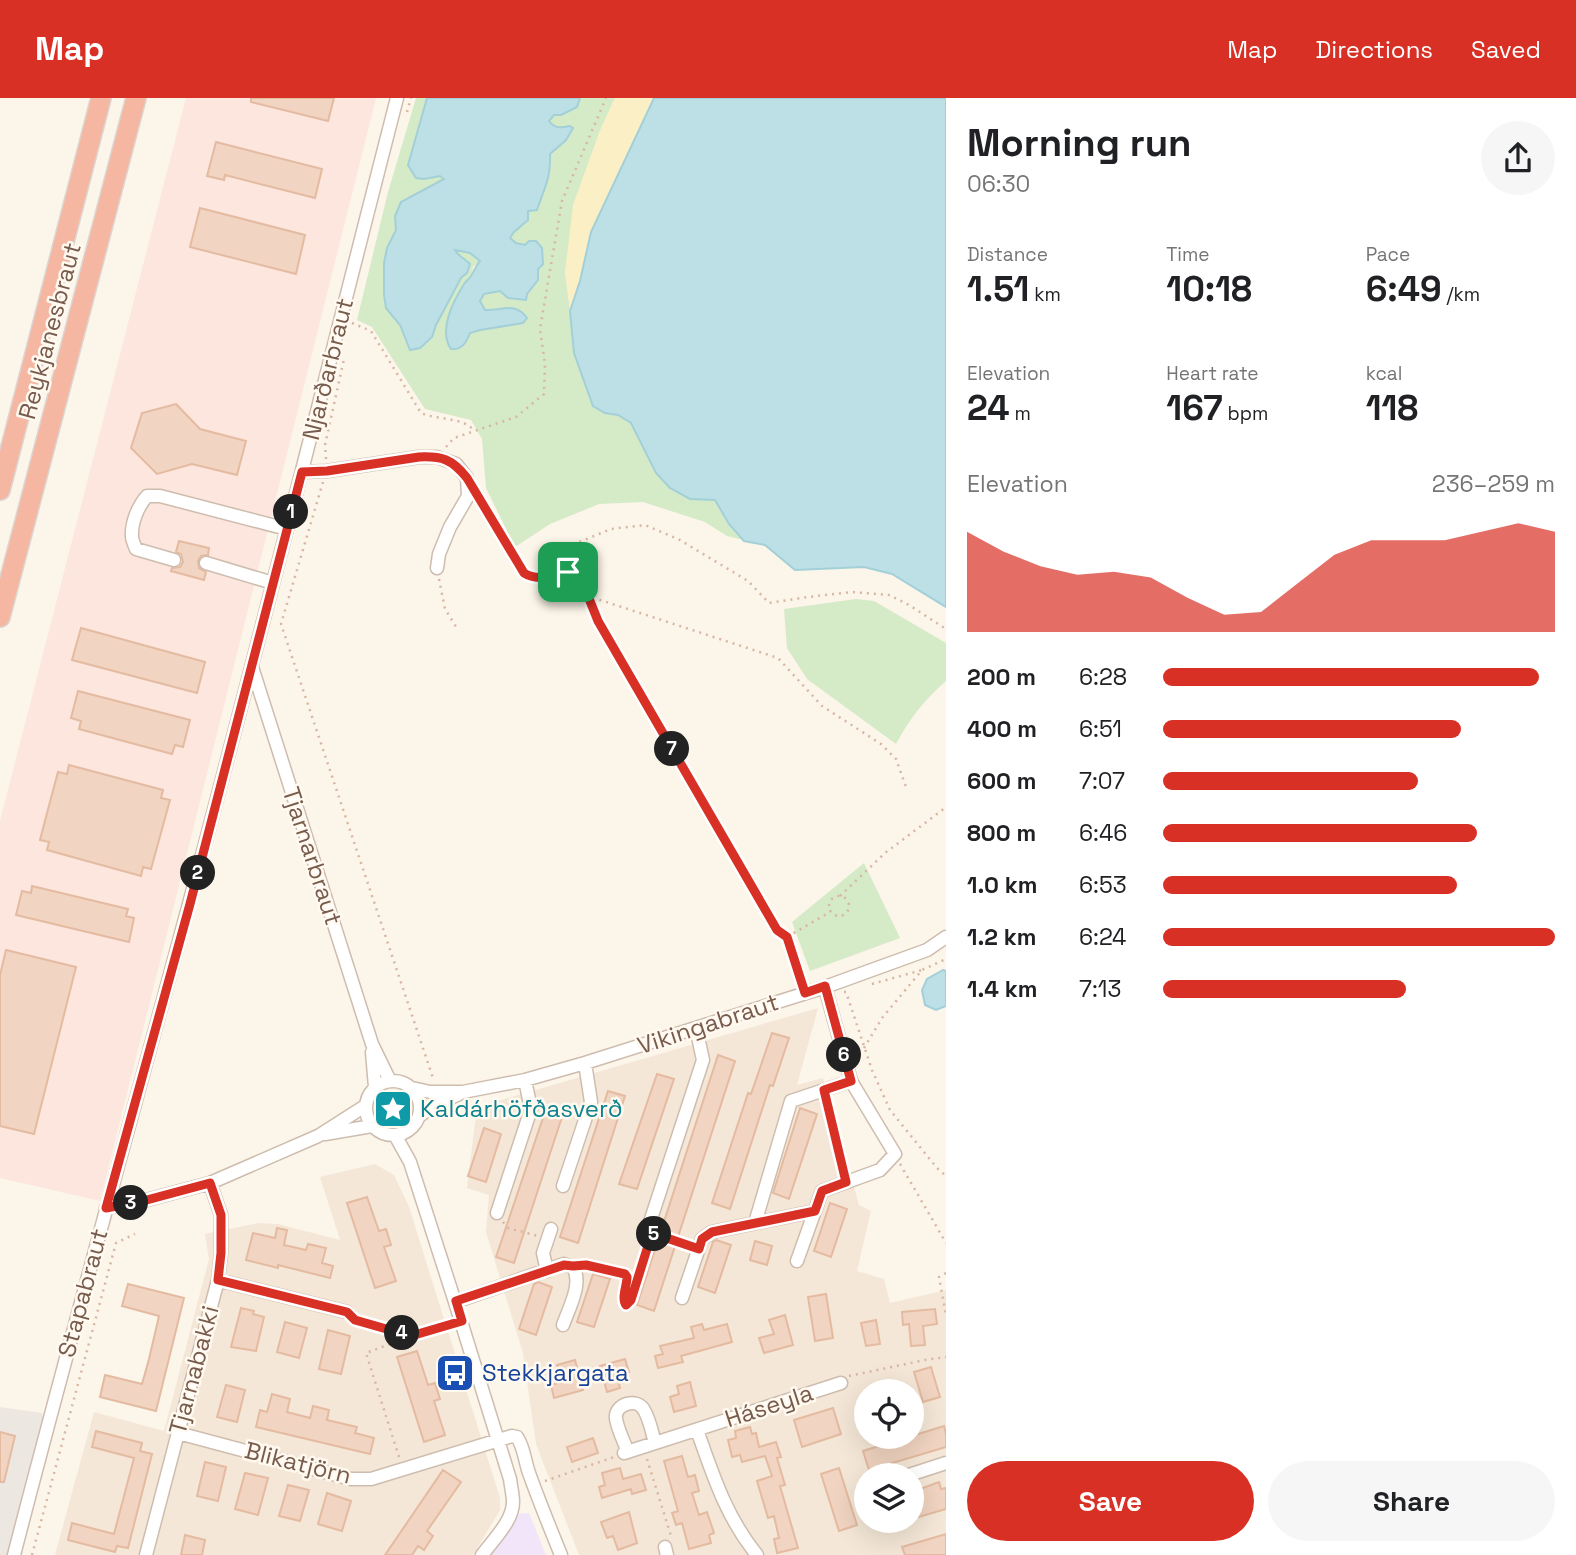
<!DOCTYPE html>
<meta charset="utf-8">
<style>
:root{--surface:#fff;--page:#f6f6f6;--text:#202124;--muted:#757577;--accent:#d93025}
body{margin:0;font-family:"Space Grotesk",sans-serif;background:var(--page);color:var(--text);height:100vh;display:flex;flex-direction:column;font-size:26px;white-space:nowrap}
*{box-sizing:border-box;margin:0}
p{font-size:23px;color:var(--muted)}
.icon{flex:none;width:38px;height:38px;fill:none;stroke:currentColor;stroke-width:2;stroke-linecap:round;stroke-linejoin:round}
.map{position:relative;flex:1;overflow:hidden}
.side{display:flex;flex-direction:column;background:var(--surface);width:630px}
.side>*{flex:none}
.fabs{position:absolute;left:854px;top:1281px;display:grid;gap:14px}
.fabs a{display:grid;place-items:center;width:70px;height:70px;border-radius:50%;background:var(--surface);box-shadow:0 7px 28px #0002;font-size:35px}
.pin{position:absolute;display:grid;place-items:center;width:60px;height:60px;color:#fff;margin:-30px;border-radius:14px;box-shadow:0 4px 10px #0006}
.km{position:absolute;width:35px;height:35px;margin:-18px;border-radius:50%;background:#222;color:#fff;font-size:19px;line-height:35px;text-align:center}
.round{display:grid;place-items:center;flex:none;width:74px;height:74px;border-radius:37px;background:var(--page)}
.overview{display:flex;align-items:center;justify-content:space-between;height:119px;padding:0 21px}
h1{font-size:38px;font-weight:800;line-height:52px}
.figures{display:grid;grid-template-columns:repeat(3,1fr);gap:10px;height:119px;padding:7px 21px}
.figures div{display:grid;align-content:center}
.figures b{font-size:35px;font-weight:800}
.figures small{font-size:19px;font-weight:400}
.figures p{font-size:19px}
.chart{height:196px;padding:14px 21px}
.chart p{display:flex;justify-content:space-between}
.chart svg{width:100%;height:126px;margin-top:7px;fill:var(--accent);opacity:.7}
.action{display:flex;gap:14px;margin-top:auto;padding:14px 21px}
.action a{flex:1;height:80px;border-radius:42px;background:var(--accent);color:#fff;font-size:28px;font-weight:800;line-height:80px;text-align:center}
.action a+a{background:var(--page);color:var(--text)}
ul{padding:0 21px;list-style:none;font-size:23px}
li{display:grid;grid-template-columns:112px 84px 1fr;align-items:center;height:52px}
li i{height:18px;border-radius:9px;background:var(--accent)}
header{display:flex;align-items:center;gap:42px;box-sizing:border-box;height:98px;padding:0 35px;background:var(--accent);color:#fff}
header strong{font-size:33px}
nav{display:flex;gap:38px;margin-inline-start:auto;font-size:24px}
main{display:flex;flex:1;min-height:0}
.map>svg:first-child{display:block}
.residential{fill:#f4e7d7;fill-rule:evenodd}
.commercial{fill:#fce6dd}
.industrial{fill:#ede7e2}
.education{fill:#f2e5f9}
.green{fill:#d5eac7}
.sand{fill:#fbefc5}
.water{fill:#bde0e6;stroke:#a3d0d8;stroke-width:2}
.building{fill:#f1d4c1;stroke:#e4bba1;stroke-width:2}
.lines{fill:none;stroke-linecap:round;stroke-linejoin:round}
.minor-casing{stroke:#cebdae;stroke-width:15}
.highway-casing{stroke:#dcd4d0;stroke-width:22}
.path{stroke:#d7b7a3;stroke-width:2.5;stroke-dasharray:2 5;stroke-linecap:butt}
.minor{stroke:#fff;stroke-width:12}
.highway{stroke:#f5b7a1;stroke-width:19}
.route-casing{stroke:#fff;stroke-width:14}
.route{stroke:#d93025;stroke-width:9}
.labels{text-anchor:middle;stroke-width:5;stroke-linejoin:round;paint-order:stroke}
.street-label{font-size:24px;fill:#775b4c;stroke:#fff9f0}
.culture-label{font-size:24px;fill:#0d838f;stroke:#fff9f0;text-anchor:start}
.transit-label{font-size:24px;fill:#164399;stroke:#fff9f0;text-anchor:start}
</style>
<header>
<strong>Map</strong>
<nav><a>Map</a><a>Directions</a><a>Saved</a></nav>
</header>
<main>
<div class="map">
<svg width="946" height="1457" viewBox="0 0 946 1457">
<rect width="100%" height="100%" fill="#fcf5e9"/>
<!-- residential -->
<path class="residential" d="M818,910L797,987L823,980L859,1107L871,1113L857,1173L884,1181L890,1205L946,1192V1457H579L536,1346L523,1255L486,1134L489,1097L467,1090L477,1009ZM866,1293H912V1339H866ZM866,1377H912V1423H866Z
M375,1066L394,1077L409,1109L500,1400V1412L473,1457H55L94,1314L164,1333L209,1161L205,1136L258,1125L278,1126L340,1142L320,1079Z"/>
<!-- commercial -->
<path class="commercial" d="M186,0H376L100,1103L0,1080V723Z"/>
<!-- industrial -->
<path class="industrial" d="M0,1309L42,1315L46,1332L12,1457H0Z"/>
<!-- education -->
<path class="education" d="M529,1415L546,1457H489L516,1416Z"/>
<!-- green -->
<path class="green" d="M416,0H427L408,68L424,81L440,78L444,81L401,104L396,118V132L387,150L384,165V197L386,210L400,227L405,243L432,239L436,227L461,180L464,160L458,157L454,152L470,155L480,163L473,169L472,177L465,184L448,219L468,241L470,235L480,232L523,225L507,209L494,213L485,212L480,203L484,197C498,191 512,194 527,196C545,173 538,170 525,147L516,145L510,141L514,134L528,122V113L538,111C544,90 551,81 550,56C560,46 569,42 569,28C561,30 555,31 549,24L554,17H561L577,9L580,0H615L599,35L565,174L570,211L580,183L654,0H946V509L892,476L864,469L795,472L765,447L727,438L705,424L643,404L599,406L550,426L515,449L486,390L482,341L471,322L425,311L372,229L357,222L388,94Z
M856,501L874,503L946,545V583C924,602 910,620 896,646L807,581L787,550L784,511Z
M864,765L900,840L810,873L792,824Z"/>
<!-- sand -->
<path class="sand" d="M615,0H654L580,183L570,213L565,174L573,107L599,35Z"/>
<!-- water -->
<path class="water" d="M427,0H580L577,9L561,17H554L549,23C555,31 561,30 570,28L573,30L566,42L550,56C551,81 544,90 537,112L528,113V122L514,134L510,140L516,145L525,147L529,143H536L542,150L543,166L538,171V182L527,196L526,202L508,200L500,193L484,196L480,203L485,212C502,213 515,203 527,220L523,225L480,232L470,235C466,245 462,252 451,251C438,232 453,204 464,186C466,183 469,181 471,178C475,172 475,169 480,163L470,155L455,152C458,158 465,161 470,166L467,175L461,180L436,227L432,239L420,250L410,252L400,227L386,210L384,197V165L387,150L396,132L395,118L401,104L444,81L440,78L424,81L416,80L408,67Z
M654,0H946V509L892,476L864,469L795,472L765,447L744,443L729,426L715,402L690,401L670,390L656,375L631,325L618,317L605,315L593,308L574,255L570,213L580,183L591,134Z
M943,872L946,873V908L936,912L925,907L922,892L927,881Z"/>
<!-- building -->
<path class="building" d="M251,0H334L328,23L251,4Z
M216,44L322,71L315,100L225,77L224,82L207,78Z
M200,110L305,137L296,176L190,149Z
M176,306L200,331L246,343L237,377L192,366L157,376L131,350L142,315Z
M179,443L209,450L208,457L201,458L198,463L199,470L206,474L204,482L171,473L172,470L180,469L183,464L181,456L176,454Z
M81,530L205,564L197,595L72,562Z
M78,593L190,622L183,649L175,647L172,656L79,631L81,623L71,620Z
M69,667L163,692L161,700L170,702L151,771L143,769L141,778L47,752L49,744L40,742L47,715L58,674L67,676Z
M32,788L128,811L126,818L134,820L129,844L16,817L22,793L31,795Z
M6,852L76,869L34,1036L0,1028V877Z
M772,935L789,940L773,988L770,987L730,1111L712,1105L748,995L751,996Z
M718,957L735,963L654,1213L637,1207Z
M657,976L674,981L637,1091L619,1086Z
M608,993L625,998L578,1145L560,1139Z
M800,1010L817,1016L789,1101L773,1095Z
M546,1011L563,1016L514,1165L496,1159Z
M484,1030L501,1036L486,1084L468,1078Z
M367,1099L379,1133L386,1131L391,1147L384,1149L396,1183L375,1190L347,1105Z
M830,1105L847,1111L831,1159L814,1153Z
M277,1130L287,1132L284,1147L306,1152L308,1146L326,1150L322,1165L333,1168L330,1180L278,1167V1170L246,1162L253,1135L275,1140Z
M716,1142L731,1147L715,1195L698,1189L713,1144Z
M755,1143L772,1148L767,1167L750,1162Z
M593,1176L610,1181L594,1229L577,1224Z
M538,1184L552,1189L536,1237L519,1231L534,1186Z
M128,1186L184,1200L156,1313L100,1299L105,1277L142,1286L149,1261L159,1218L122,1208Z
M826,1196L833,1240L815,1243L808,1199Z
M241,1210L254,1213L253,1216L264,1219L256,1253L231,1249Z
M935,1211L937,1226L923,1228L925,1247L911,1248L909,1226L903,1227L902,1214Z
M785,1217L793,1247L764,1255L759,1240L774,1236L769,1222Z
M876,1222L880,1246L866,1248L861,1225Z
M285,1224L307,1230L299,1260L277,1254Z
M702,1226L704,1232L727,1226L732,1244L681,1258L683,1264L658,1270L655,1258L663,1256L660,1248L694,1240L691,1229Z
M328,1232L350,1238L341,1276L319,1271Z
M417,1253L428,1287L435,1285L440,1301L434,1303L445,1337L424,1344L397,1259Z
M625,1261L629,1274L617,1277L620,1290L607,1294L600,1268Z
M575,1262L583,1292L554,1300L551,1287L562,1284L557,1267Z
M931,1269L940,1299L923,1304L914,1274Z
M690,1284L696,1308L674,1314L670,1299L679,1296L677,1288Z
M226,1287L245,1292L237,1324L217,1319Z
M272,1296L290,1301L287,1314L310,1320L313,1308L329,1312L327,1322L357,1329L355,1335L374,1340L370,1356L256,1329L260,1312L267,1314Z
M833,1310L841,1336L802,1349L794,1322Z
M944,1328L946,1336V1349L869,1372L863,1353Z
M750,1329L752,1336L756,1335L759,1349L776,1344L781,1359L777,1360L785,1387L780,1388L798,1450L777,1455L774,1441L779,1440L774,1418L768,1420L757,1383L772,1378L765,1358L742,1364L740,1357L732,1359L728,1342L736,1340L735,1333Z
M96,1333L142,1345L140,1353L152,1356L128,1450L117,1448L115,1454L68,1442L72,1425L114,1436L134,1360L92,1349Z
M0,1334L15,1338L4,1384H0Z
M593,1340L598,1355L572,1364L567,1349Z
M682,1358L688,1379L695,1377L699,1393L692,1395L699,1417L707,1414L714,1435L709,1437L711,1445L689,1451L682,1425L676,1427L672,1415L678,1413L664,1363Z
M205,1364L226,1369L218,1403L197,1398Z
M620,1370L623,1381L641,1376L646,1392L632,1396L631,1391L602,1400L599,1389L605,1387L602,1375Z
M839,1370L857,1427L839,1433L821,1376Z
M443,1372L461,1384L427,1433L433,1438L424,1452L418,1448L412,1457H385Z
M245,1375L268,1380L258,1417L235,1411Z
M939,1384L941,1391L946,1390V1411L912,1421V1394Z
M288,1387L309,1392L300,1423L279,1418Z
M327,1395L351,1403L342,1433L318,1426Z
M629,1414L637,1445L618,1452L613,1438L607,1440L601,1424Z
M946,1436V1457H905L902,1449Z
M185,1437L205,1442L202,1457H181Z"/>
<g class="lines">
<defs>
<path id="minor" d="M302,374L327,373L419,359H437L456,366L467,380L468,398L450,429L439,456L437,470
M174,462L136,451C135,448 132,442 132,439C131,425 138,408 147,398H160L287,431
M206,465L273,485
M252,569L372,946L390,983
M372,954L375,989
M366 1010a27 27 0 1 1 54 0a27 27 0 1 1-54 0Z
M412,990L430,994H463L525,982L585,965L825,889L927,852L946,839
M419,1018L432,1009L459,996
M325,1036L372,1028
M395,1037L410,1064L455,1204L510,1381C511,1389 513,1397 513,1404C513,1423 493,1442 482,1457
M563,1088L591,1004L585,965
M106,1110L143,1103L210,1085L318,1038L365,1008
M497,1115L531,1011L525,982
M755,1125L791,1003L851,983
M649,1127L703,962L696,930
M797,1163L822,1093L880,1072L895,1056L851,983L825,889
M547,1173L543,1155L551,1131
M218,1182L347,1214
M682,1200L702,1141L712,1134L815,1113
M455,1204L564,1166L573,1169C583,1185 569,1210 563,1227
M697,1332C713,1377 726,1419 757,1457
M178,1335L351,1381H371L512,1338L517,1339C524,1349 525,1364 529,1375C539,1403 550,1430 561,1457
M628,1354C624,1344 618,1332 616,1321C614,1306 637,1299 644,1312C650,1322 652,1335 655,1345
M624,1355L841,1285
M909,1377L946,1365
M863,1393L866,1391
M665,1449L667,1457
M14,1457C70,1240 131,1023 189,806C261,538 328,269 397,0
M146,1457L218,1182L221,1155V1117L210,1085"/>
<path id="highway" d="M0,392L101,0
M0,519L136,0"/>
</defs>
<!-- minor casing -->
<use href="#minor" class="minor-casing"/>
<!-- highway casing -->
<use href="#highway" class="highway-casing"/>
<!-- path -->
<path class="path" d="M407,14L411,0
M352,225L371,233L421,315C436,322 465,319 474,333
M446,349L454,340L516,319L544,296L545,266L540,231L562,103L606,0
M326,361L325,347L344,261
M323,384L281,526L434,983
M479,401L520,470C534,486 550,478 568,474L588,498L778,560L822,608L881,646L896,661L906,689
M568,474L567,458L577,445L611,431L645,427L680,442L748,483L769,505L808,499L852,494L889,497L909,507L946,531
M439,481L445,511L458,532
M588,498L598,522L777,832L787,839
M829 808a10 10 0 1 1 20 0a10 10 0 1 1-20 0Z
M840,798L885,755L945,710
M802,885L787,839L830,814
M872,886L922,872
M844,894H846L872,972L890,1012L937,1070L946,1078
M864,950L882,920L922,872L946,861
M827,1002L844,1074
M900,1066L946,1145
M503,1124L508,1130L538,1138
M655,1136L689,1147
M586,1167L625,1176L627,1179C627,1188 621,1201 626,1207L631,1202L651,1138
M946,1175L939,1179L946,1217
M354,1221L411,1238L448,1227
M849,1278L925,1262L946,1259
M399,1359L366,1255L411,1238
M647,1361L671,1438
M545,1383L614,1359
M32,1457L116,1145L135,1136"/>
<!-- minor -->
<use href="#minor" class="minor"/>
<!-- highway -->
<use href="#highway" class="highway"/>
</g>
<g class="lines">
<defs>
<path id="route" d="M419,359C442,358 452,361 467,380L524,475C538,484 553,477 568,474L588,498L598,523L777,832L787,839L805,895L825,888L851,983L824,992L846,1084L822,1093L815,1113L712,1134L702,1141L699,1151L652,1135L631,1202L626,1207C621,1200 627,1188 627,1179L625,1176L586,1167L573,1168L564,1167L456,1203L462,1223L411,1238L355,1222L347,1214L218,1182L221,1155V1117L210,1085L143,1103L106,1110L190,806L302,374L327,373Z"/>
</defs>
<!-- route casing -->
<use href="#route" class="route-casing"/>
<!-- route -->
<use href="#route" class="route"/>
</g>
<!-- icons -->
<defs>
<symbol id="sight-square" viewBox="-11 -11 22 22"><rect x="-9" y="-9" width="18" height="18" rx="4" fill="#0f9aa8" stroke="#fff9f0"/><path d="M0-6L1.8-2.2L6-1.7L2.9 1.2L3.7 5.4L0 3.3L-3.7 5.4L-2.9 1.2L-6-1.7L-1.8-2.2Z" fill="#fff"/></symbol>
<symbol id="bus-square" viewBox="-11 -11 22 22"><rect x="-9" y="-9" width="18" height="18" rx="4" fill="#1a4fb4" stroke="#fff9f0"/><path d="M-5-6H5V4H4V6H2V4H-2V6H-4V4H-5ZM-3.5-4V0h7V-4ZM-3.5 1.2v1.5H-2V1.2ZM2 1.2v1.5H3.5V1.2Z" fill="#fff"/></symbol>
</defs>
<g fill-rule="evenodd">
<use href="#sight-square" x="371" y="989" width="44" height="44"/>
<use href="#bus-square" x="433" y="1253" width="44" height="44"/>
</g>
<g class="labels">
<!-- street labels -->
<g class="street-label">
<text transform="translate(50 233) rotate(-75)" y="8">Reykjanesbraut</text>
<text transform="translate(328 271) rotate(-76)" y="8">Njarðarbraut</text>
<text transform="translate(312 758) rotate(72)" y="8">Tjarnarbraut</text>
<text transform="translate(708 926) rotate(-18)" y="8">Vikingabraut</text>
<text transform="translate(83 1195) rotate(-75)" y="8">Stapabraut</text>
<text transform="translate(194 1272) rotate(-75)" y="8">Tjarnabakki</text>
<text transform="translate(769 1308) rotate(-18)" y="8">Háseyla</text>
<text transform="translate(298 1365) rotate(14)" y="8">Blikatjörn</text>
</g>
<!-- culture labels -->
<g class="culture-label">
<text x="420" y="1019">Kaldárhöfðasverð</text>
</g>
<!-- transit labels -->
<g class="transit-label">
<text x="482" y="1283">Stekkjargata</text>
</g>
</g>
</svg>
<div class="fabs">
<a><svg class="icon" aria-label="locate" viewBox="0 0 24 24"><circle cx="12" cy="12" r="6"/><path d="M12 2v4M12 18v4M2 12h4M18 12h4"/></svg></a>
<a><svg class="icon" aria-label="layers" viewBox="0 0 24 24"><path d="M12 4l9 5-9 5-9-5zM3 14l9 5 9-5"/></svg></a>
</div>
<div class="pin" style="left:568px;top:474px;background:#1e9e55"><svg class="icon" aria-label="arrive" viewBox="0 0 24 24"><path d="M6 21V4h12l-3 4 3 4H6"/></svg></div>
<b class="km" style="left:291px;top:414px">1</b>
<b class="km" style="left:198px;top:775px">2</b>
<b class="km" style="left:131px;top:1105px">3</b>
<b class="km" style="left:402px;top:1235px">4</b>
<b class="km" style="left:654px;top:1136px">5</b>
<b class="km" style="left:844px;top:957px">6</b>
<b class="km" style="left:672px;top:651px">7</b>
</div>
<section class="side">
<div class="overview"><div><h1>Morning run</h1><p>06:30</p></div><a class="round"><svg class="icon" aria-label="share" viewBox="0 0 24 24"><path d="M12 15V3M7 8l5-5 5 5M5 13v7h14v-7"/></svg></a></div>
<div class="figures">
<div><p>Distance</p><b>1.51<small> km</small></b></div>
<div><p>Time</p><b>10:18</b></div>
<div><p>Pace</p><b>6:49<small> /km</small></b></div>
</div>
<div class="figures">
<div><p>Elevation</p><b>24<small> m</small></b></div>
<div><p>Heart rate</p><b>167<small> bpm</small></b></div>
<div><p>kcal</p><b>118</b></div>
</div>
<div class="chart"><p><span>Elevation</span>236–259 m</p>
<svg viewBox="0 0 160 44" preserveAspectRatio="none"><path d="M0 44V9L10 16L20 21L30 24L40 23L50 25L60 32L70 38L80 37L90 27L100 17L110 12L120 12L130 12L140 9L150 6L160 9V44z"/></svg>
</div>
<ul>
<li><b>200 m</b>6:28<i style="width:96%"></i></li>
<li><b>400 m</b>6:51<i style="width:76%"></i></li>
<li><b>600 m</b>7:07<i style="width:65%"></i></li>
<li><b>800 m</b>6:46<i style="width:80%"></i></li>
<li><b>1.0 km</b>6:53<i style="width:75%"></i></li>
<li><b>1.2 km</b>6:24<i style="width:100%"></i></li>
<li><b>1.4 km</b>7:13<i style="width:62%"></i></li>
</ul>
<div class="action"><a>Save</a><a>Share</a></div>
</section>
</main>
